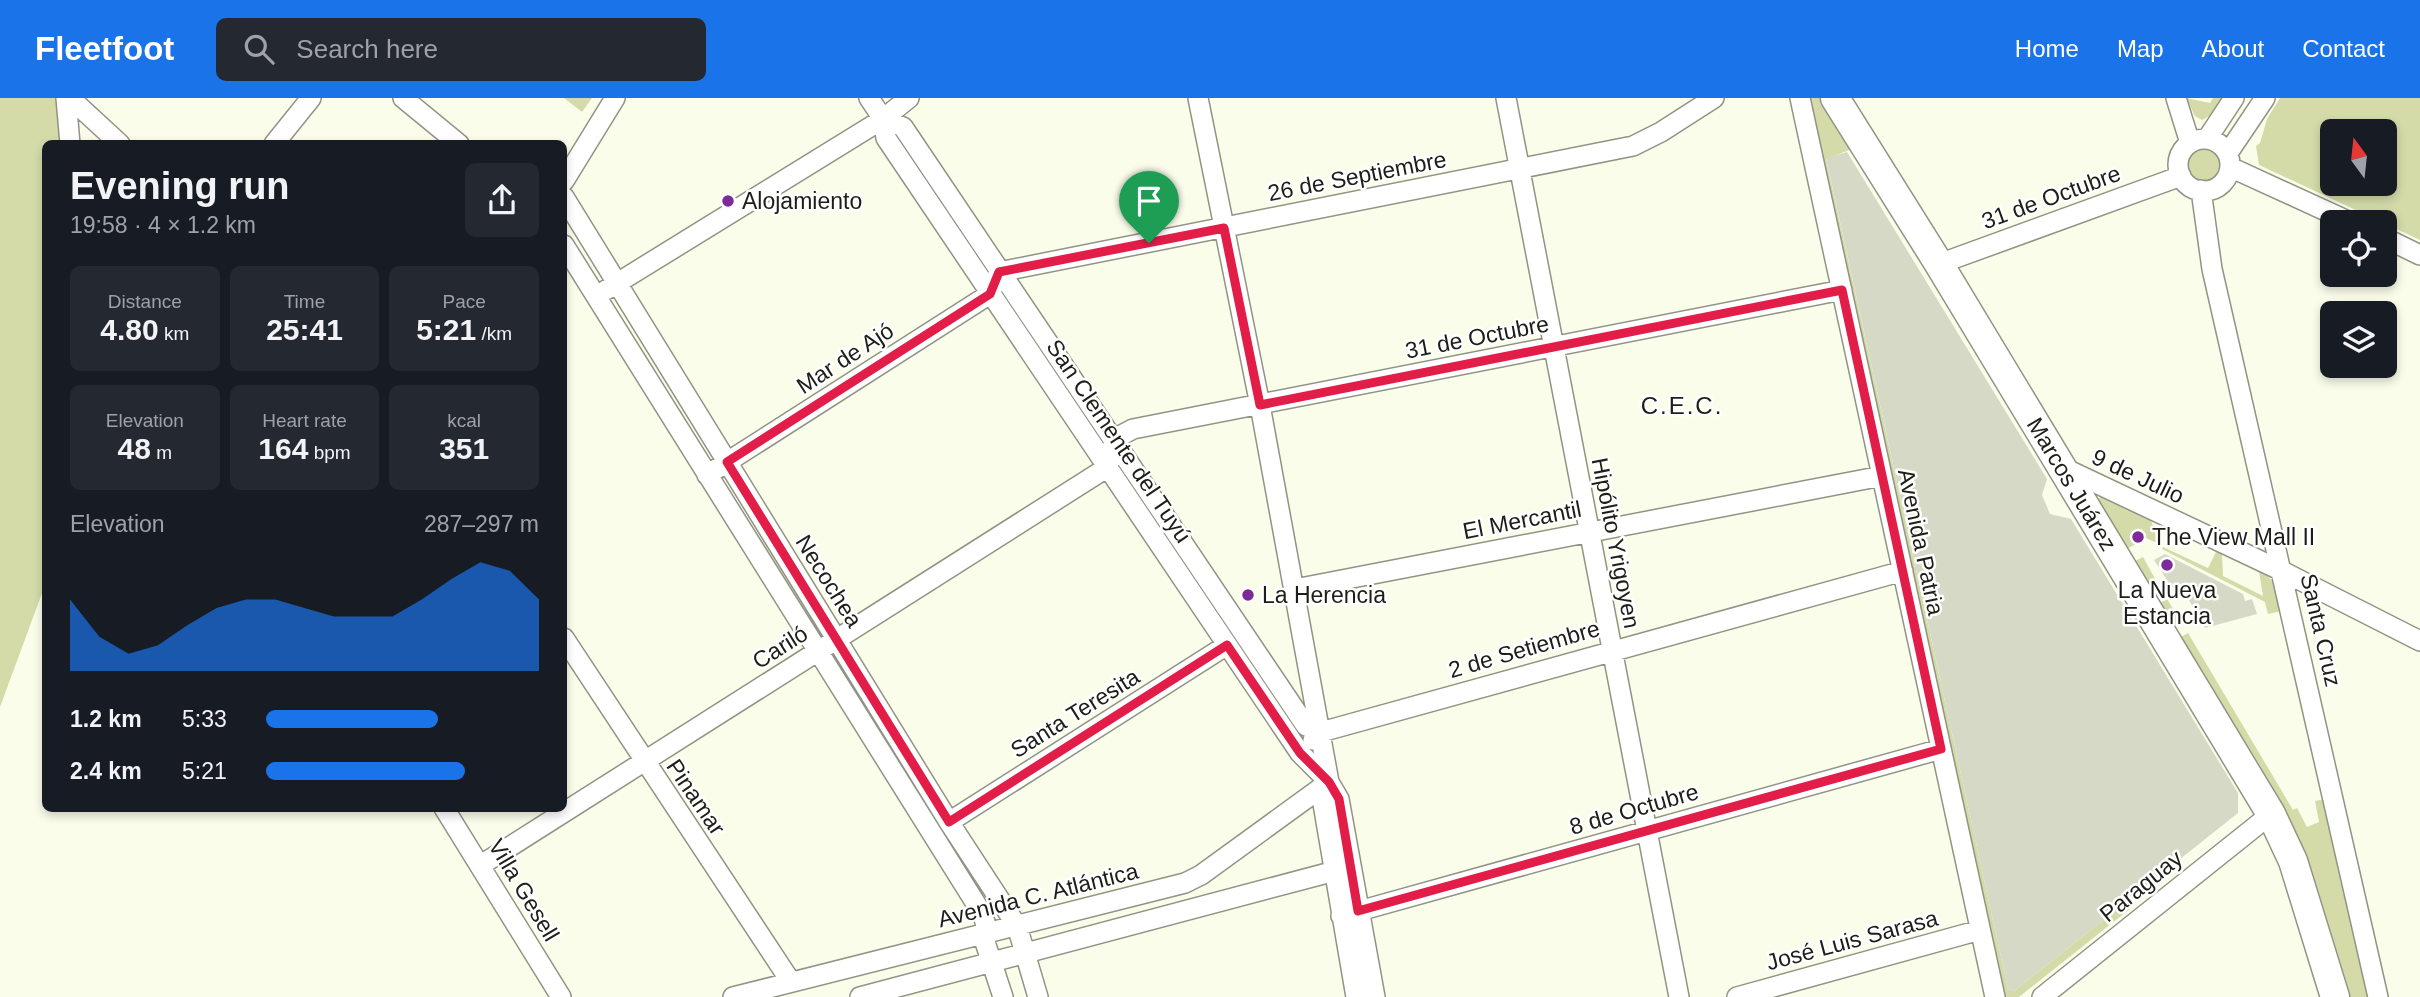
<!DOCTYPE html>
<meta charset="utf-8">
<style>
:root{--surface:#171b24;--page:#242831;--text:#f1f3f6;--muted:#9ea1a6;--accent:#1a73e8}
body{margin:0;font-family:Helvetica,sans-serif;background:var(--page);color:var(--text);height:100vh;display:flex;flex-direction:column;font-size:26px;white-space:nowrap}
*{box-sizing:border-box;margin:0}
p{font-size:23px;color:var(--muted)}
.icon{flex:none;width:38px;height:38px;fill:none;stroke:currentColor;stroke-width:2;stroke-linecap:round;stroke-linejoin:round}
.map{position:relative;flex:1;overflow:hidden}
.panel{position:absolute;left:42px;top:42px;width:525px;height:672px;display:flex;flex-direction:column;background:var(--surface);border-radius:10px;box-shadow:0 4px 10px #0003}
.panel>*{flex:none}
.needle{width:46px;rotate:345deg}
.tools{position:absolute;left:2320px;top:21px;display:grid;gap:14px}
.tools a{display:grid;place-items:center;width:77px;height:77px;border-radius:10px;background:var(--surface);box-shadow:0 4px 10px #0003;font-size:35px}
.pin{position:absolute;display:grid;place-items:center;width:60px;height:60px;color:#fff;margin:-72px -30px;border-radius:50% 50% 50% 0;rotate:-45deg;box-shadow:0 0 7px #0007}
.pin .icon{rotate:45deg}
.round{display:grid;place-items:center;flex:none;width:74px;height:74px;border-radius:10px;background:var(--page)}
.headline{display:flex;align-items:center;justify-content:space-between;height:119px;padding:0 28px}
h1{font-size:38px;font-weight:800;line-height:52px}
.stats{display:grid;grid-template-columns:repeat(3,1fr);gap:10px;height:119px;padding:7px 28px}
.stats div{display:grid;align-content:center;border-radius:10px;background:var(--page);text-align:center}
.stats b{font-size:30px;font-weight:800}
.stats small{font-size:19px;font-weight:400}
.stats p{font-size:19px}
.chart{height:196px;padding:14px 28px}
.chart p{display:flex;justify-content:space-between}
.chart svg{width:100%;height:126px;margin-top:7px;fill:var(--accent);opacity:.7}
ul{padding:0 28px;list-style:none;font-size:23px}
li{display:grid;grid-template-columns:112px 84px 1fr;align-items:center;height:52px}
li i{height:18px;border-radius:9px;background:var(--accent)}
header{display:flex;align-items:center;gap:42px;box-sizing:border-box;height:98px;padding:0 35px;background:var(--accent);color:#fff}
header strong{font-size:33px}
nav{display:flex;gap:38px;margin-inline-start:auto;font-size:24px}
.search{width:490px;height:63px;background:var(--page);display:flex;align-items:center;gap:18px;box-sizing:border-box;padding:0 24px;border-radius:10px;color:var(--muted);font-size:26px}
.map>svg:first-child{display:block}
.green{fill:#d4dba9;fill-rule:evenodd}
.building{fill:#d6d9c6}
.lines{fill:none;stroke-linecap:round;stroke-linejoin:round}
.street-casing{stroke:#919483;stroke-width:22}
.secondary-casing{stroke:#919483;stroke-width:31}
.street{stroke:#fff;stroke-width:19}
.secondary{stroke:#fff;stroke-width:28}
.route-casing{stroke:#fff;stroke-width:14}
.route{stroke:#e11d48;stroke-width:9}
.poi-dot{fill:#7e2b9a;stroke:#fff;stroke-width:2.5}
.labels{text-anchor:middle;stroke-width:5;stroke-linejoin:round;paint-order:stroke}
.street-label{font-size:23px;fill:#1d1e18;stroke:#fff}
.poi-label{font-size:23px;fill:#1d1e18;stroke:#fff;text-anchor:start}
.neighbourhood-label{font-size:24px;letter-spacing:2px;fill:#1d1e18;stroke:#fff}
</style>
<header>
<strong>Fleetfoot</strong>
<div class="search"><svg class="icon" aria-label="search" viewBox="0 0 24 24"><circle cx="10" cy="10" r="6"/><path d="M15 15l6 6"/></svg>Search here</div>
<nav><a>Home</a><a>Map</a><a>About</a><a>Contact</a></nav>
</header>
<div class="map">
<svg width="2420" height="899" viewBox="0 0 2420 899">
<rect width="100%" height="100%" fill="#fafdea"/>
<!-- green -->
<path class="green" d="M0,0H57L62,45L46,46L45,487L0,609Z
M564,0H592L582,14Z
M1810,0H1820L1852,51L1826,61L2008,891L2014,893L2126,804L2131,810L2019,899H2005Z
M2186,0L2210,5L2213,0H2222L2211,17L2202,22L2195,18Z
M2280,0H2420V142L2259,67L2256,48L2260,45L2267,21ZM2333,33H2385V86H2333Z
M2187 67a17 17 0 1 1 34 0a17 17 0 1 1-34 0Z
M2103,397L2150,419L2159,446L2146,440L2127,451L2097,402Z
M2163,449L2208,470L2217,452L2222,454L2223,478L2263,498L2259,473C2278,482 2278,494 2282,513L2268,516L2265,504L2162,451Z
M2143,459L2158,486L2151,490L2135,463Z
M2167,501L2181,524L2174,527L2160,505Z
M2188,535L2293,712L2297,710L2307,729L2319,724L2315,703L2325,701L2369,899H2348L2302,751L2262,671L2181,539Z"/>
<!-- building -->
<path class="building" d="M1847,54L2047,381L2042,397L2050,416L2071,421L2238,695V715L2014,893L2008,891L1826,60Z
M2165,456L2243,496L2245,503L2252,501L2257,516L2205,530L2186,497L2171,488L2154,462Z"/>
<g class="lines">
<defs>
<path id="street" d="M66,0L70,46
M70,0L120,46
M403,0L459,46
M869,0L883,21L886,40L1300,655L1329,684
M1198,0L1260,307L1329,684L1339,701L1375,899
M1506,0L1679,899
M1800,0L1995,899
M2176,0L2190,45
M883,21L903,29L1306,628L1321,634
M2207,41L2234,0
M2178 67a26 26 0 1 1 52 0a26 26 0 1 1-52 0Z
M274,46L311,0
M2228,55L2265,0
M2230,69L2350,124
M564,83L615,0
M2201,92L2212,171L2378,899
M564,99L949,724L1017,828L1038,899
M2385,140L2420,157
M564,147L983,817L988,835L985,844L1003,899
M1939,166L2181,78
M606,192L883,21L909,0
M2062,369L2282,473L2420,543
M707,377L990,196L999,174L1633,48L1661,34L1714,0
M1295,491L1882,378
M564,540L791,884
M1313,642L1321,634L1903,473
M1329,684L1323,706L1356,899
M444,710L561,899
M949,724L1227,547
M481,767L1108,369L1114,341L1133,331L1842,192
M1341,818L1941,651
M733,899L1185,785L1201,777L1329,684
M860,899L1350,769
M1737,899L1980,832
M2042,899L2271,716"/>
<g id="secondary">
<path id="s1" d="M1835,0L1939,166L2271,716L2293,763L2335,899"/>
</g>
</defs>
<!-- street casing -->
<use href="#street" class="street-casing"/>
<!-- secondary casing -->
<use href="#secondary" class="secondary-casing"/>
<!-- street -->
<use href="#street" class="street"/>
<!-- secondary -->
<use href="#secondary" class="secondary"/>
</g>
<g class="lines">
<defs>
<path id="route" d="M1224,130L1260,307L1842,192L1941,651L1358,813L1339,701L1329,684L1300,655L1227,547L949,724L727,364L990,196L999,174Z"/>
</defs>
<!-- route casing -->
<use href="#route" class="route-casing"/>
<!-- route -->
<use href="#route" class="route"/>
</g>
<!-- markers -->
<g class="poi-dot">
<circle cx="728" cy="103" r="7"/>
<circle cx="2138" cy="439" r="7"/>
<circle cx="2167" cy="467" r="7"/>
<circle cx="1248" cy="497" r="7"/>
</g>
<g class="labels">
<!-- street labels -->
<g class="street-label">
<text transform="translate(1357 78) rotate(-11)" y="8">26 de Septiembre</text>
<text transform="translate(2051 99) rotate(-20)" y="8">31 de Octubre</text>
<text transform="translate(1477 239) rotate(-11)" y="8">31 de Octubre</text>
<text transform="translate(845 260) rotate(-33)" y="8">Mar de Ajó</text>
<text transform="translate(1119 343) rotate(56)" y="8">San Clemente del Tuyú</text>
<text transform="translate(2138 378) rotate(25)" y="8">9 de Julio</text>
<text dy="8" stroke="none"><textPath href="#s1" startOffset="453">Marcos Juárez</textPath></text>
<text transform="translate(1522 422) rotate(-11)" y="8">El Mercantil</text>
<text transform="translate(1921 444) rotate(78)" y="8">Avenida Patria</text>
<text transform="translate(1616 445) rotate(79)" y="8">Hipólito Yrigoyen</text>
<text transform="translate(829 483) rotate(58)" y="8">Necochea</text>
<text transform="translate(2321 532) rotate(77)" y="8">Santa Cruz</text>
<text transform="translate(780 549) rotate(-32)" y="8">Cariló</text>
<text transform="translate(1524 551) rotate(-16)" y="8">2 de Setiembre</text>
<text transform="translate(1075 615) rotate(-32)" y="8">Santa Teresita</text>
<text transform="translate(696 699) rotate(56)" y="8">Pinamar</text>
<text transform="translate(1634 711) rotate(-16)" y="8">8 de Octubre</text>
<text transform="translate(2141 788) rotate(-39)" y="8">Paraguay</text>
<text transform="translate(524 792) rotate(59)" y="8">Villa Gesell</text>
<text transform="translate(1038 797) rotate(-14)" y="8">Avenida C. Atlántica</text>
<text transform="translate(1852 842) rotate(-15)" y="8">José Luis Sarasa</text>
</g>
<!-- poi labels -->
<g class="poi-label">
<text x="742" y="111">Alojamiento</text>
<text x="2152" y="447">The View Mall II</text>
<text x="2167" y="500" text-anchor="middle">La Nueva<tspan x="2167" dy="26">Estancia</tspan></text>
<text x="1262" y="505">La Herencia</text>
</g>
<!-- neighbourhood labels -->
<g class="neighbourhood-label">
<text x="1682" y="316">C.E.C.</text>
</g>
</g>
</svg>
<div class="tools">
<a><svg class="needle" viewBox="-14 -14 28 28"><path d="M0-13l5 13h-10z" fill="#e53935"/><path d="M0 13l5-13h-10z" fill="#9ea1a6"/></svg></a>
<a><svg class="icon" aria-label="locate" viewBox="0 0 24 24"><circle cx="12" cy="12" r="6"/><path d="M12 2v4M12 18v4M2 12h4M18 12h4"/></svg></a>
<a><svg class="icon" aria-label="layers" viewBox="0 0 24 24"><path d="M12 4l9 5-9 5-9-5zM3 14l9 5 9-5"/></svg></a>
</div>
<div class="pin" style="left:1149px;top:145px;background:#1e9e55"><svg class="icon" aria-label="arrive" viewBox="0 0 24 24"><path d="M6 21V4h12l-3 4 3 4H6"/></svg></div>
<section class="panel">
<div class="headline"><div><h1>Evening run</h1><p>19:58 · 4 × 1.2 km</p></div><a class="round"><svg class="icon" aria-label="share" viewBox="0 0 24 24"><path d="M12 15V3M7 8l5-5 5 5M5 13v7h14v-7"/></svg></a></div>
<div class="stats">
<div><p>Distance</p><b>4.80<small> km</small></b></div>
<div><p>Time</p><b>25:41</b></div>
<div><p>Pace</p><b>5:21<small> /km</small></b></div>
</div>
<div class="stats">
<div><p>Elevation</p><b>48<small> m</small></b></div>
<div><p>Heart rate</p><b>164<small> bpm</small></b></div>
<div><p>kcal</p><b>351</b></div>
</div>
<div class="chart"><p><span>Elevation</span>287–297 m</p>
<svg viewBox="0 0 160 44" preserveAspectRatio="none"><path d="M0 44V19L10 32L20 38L30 35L40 28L50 22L60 19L70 19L80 22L90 25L100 25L110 25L120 19L130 12L140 6L150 9L160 19V44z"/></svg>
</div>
<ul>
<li><b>1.2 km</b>5:33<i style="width:63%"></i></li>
<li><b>2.4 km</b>5:21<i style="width:73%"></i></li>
</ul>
</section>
</div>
